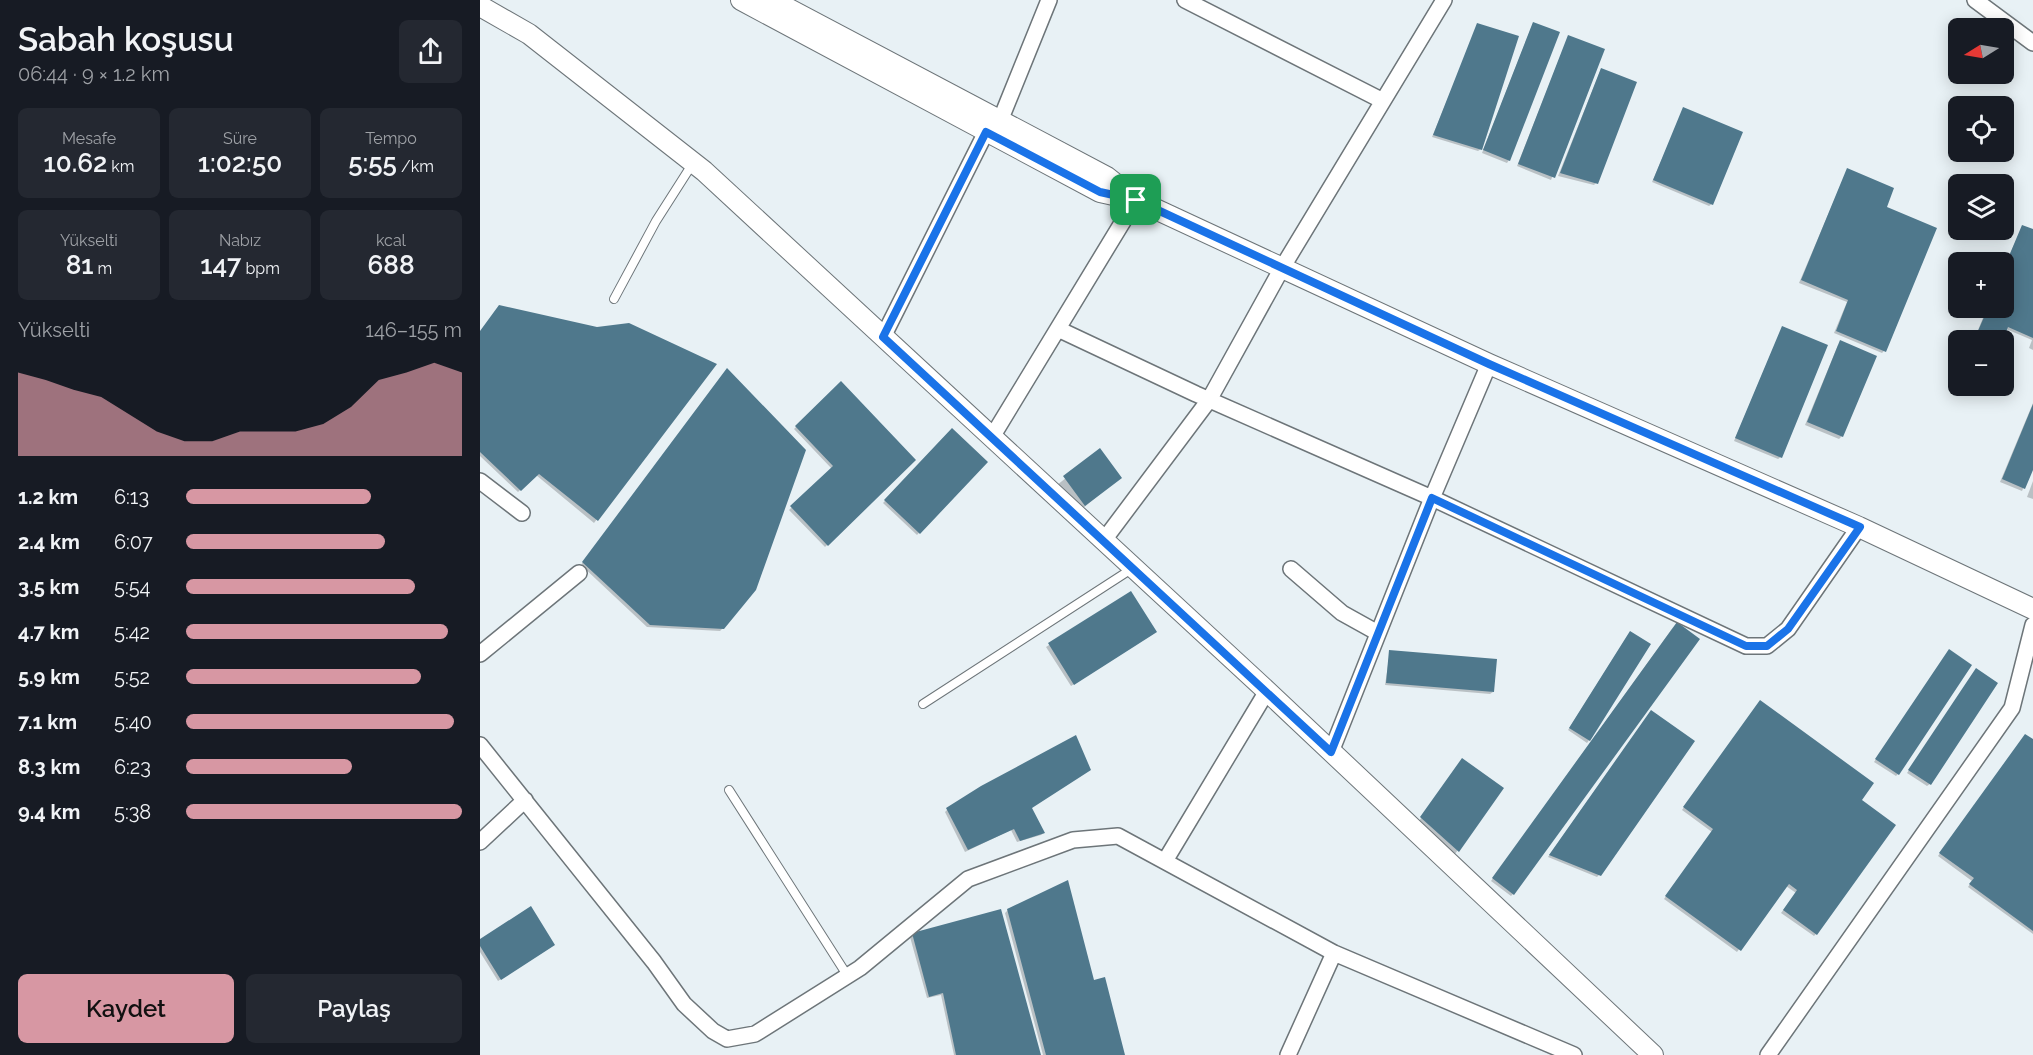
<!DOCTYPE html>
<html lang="tr">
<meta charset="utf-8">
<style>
:root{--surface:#171b24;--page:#242831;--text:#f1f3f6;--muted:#9ea1a6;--accent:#d797a3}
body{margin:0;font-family:Raleway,sans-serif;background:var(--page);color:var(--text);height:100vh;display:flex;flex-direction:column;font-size:22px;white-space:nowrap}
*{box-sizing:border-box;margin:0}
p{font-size:20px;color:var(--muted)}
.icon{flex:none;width:33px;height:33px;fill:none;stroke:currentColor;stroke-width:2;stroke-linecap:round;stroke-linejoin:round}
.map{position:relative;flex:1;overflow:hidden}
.details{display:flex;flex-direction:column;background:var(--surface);width:480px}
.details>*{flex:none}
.needle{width:39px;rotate:259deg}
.tools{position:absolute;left:1468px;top:18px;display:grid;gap:12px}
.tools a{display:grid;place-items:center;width:66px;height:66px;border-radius:9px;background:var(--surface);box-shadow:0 3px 15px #0003;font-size:30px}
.pin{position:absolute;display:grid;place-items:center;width:51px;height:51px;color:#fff;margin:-26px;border-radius:12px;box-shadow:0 3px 9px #0006}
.round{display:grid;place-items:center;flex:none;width:63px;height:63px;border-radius:9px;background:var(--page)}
.headline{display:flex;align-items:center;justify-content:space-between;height:102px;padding:0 18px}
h1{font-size:33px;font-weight:600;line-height:45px}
.metrics{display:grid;grid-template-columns:repeat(3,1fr);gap:9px;height:102px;padding:6px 18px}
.metrics div{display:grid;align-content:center;border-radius:9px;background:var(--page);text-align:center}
.metrics b{font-size:26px;font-weight:600}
.metrics small{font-size:16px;font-weight:400}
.metrics p{font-size:16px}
.chart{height:168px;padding:12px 18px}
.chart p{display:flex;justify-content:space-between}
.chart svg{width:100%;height:108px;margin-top:6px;fill:var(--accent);opacity:.7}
.action{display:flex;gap:12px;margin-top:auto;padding:12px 18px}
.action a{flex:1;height:69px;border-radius:9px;background:var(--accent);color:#111;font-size:24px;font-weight:600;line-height:69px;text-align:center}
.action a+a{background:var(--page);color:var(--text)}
ul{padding:0 18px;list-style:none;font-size:20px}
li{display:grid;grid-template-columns:96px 72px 1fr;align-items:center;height:45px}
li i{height:15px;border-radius:8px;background:var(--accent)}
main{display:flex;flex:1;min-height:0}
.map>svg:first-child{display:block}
.shadow{fill:#0003}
.building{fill:#4f788c}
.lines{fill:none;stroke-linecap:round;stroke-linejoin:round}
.service-casing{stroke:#6d7579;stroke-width:10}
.minor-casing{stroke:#6d7579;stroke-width:18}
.tertiary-casing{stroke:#6d7579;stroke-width:22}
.service{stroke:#fff;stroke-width:8}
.minor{stroke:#fff;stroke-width:15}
.tertiary{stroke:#fff;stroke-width:20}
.route-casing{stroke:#fff;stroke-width:12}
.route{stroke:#1a73e8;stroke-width:8}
</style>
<main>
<section class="details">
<div class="headline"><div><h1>Sabah koşusu</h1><p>06:44 · 9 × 1.2 km</p></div><a class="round"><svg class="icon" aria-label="share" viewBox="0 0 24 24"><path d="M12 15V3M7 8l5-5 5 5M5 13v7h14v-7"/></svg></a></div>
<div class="metrics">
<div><p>Mesafe</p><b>10.62<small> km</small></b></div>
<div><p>Süre</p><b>1:02:50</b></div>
<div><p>Tempo</p><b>5:55<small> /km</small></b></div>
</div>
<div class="metrics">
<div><p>Yükselti</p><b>81<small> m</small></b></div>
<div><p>Nabız</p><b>147<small> bpm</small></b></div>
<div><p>kcal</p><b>688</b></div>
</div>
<div class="chart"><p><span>Yükselti</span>146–155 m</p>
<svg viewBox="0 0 160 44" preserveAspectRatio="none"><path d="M0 44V10L10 13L20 17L30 20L40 27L50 34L60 38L70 38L80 34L90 34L100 34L110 31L120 24L130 13L140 10L150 6L160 10V44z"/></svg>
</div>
<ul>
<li><b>1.2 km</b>6:13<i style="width:67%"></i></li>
<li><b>2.4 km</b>6:07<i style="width:72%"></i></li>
<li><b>3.5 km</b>5:54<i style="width:83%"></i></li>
<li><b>4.7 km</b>5:42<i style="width:95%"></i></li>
<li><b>5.9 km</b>5:52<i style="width:85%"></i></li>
<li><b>7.1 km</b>5:40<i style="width:97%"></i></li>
<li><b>8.3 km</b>6:23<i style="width:60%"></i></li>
<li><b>9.4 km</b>5:38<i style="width:100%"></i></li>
</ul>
<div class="action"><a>Kaydet</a><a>Paylaş</a></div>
</section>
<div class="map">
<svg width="1553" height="1055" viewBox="0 0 1553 1055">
<rect width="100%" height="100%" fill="#e8f1f5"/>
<!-- shadow -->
<path class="shadow" d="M1053,23L1029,160L1027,163L1002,153Z
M998,25L1001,149L998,151L952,137Z
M1088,37L1123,50L1071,180L1037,166Z
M1121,69L1116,183L1114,185L1078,176Z
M1204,108L1232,204L1229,206L1172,182Z
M1367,170L1405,208L1404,351L1402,353L1354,333L1367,302L1319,283Z
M1542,227L1553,231V350L1549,348L1552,340L1526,329L1521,340H1494L1507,308H1524V267Z
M1302,328L1301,457L1298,459L1254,441Z
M0,333L235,365L114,523L56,475L38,492L0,456Z
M1358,345L1362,436L1359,439L1325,425Z
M245,372L243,628L240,631L167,627L101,565Z
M361,383L434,460L345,547L309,510L352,469L314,429Z
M1553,403V466L1542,491L1520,482Z
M472,430L506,462L437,535L403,503Z
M620,451L640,478L592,517L572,489Z
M1553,481V499L1547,497Z
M650,593L673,634L591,686L566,647Z
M1194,626L1033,894L1031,896L1011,881Z
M1148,635L1110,739L1107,743L1088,730Z
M910,651L1013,692L1010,694L905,685Z
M1467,654L1418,774L1416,776L1394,762Z
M1494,672L1450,784L1447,786L1427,773Z
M1278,705L1380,800L1336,934L1334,936L1301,913L1316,893L1306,886L1257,952L1184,899L1232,832L1202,810Z
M1169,714L1119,875L1117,877L1068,857Z
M1543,738L1553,741V934L1488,887L1492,881L1458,856Z
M980,763L1022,788L975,854L939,821Z
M550,809L564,833L561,835L537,842L531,830L485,852L465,812L467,810Z
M528,910L613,982L644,1055H563L525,913Z
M433,934L560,1055H474L461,995L447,998L430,937Z
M0,941L71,947L18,981L0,952Z"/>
<!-- building -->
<path class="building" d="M1053,22L1080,32L1030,161L1003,150Z
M997,23L1039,36L1002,150L953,135Z
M1088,35L1125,49L1075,178L1038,164Z
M1121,68L1157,82L1118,184L1080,173Z
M1203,107L1263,132L1233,205L1173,180Z
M1367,168L1414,188L1407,207L1457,228L1406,352L1356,331L1368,300L1321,280Z
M1542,225L1553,229V338L1528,327L1523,340H1494L1508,308H1524V268Z
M19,305L117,327L149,323L237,364L118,521L59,474L41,491L0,452V331Z
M1302,326L1348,345L1302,458L1255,438Z
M1360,340L1397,356L1363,437L1327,422Z
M247,368L326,450L276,590L244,629L170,625L102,562Z
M361,381L436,460L348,546L310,506L353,466L315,426Z
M1553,404V470L1545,489L1522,479Z
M472,428L508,462L440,534L404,500Z
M620,448L642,478L605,506L583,476Z
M651,591L677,632L594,685L568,643Z
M1197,622L1220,639L1034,895L1012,878Z
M1150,631L1171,644L1110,741L1089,728Z
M1469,649L1492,665L1419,775L1395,759Z
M909,650L1017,659L1014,692L906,683Z
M1496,668L1518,683L1451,785L1428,770Z
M1280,700L1394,783L1382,800L1416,825L1337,935L1303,910L1317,890L1309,884L1261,951L1185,896L1233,829L1203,807Z
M1171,710L1215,741L1121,876L1069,855Z
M1545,734L1553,739V931L1489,884L1494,878L1459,853Z
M596,735L611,770L552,808L565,833L540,841L534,829L488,850L466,808L501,786Z
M982,758L1024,788L979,852L940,817Z
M588,880L614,980L625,977L645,1055H566L527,909Z
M51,906L75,945L21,980L0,946V939Z
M521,909L561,1055H476L463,993L449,997L432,933Z"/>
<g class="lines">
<defs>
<path id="service" d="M134,299L176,221L213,163
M443,704L653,568
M249,790L367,975"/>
<path id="minor" d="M705,0L903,101
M1495,0L1553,43
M520,121L569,0
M578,329L716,394L952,498L1266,646H1287L1308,629L1379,527
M403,337L506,132
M512,437L656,200
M0,481L42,513
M624,540L729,400L802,268L964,0
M811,569L862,613L898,633
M0,654L99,573
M0,745L174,962L204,1004L233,1031L247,1039L275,1034L380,968L488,879L593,840L638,836L854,953L1094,1055
M851,752L952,498L1009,364
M0,842L45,800
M685,861L787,691
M808,1055L854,953
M1288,1055L1532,708L1553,625"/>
<path id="tertiary" d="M261,0L620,192L656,200L627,177L292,0
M0,6L49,34L224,171L787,691L1173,1055
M656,200L1009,364L1379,527L1553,609"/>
</defs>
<!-- service casing -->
<use href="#service" class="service-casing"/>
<!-- minor casing -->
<use href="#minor" class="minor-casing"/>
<!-- tertiary casing -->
<use href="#tertiary" class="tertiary-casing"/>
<!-- service -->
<use href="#service" class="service"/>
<!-- minor -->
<use href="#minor" class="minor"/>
<!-- tertiary -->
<use href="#tertiary" class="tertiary"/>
</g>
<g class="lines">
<defs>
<path id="route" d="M506,132L620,192L656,200L1009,364L1380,527L1308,629L1287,646H1266L952,498L851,752L403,337Z"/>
</defs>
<!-- route casing -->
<use href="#route" class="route-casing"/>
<!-- route -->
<use href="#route" class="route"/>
</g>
</svg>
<div class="tools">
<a><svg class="needle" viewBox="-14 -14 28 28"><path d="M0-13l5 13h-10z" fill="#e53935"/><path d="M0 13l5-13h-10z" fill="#9ea1a6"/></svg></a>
<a><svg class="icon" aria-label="locate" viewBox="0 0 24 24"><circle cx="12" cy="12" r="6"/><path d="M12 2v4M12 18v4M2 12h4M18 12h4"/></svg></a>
<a><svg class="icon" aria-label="layers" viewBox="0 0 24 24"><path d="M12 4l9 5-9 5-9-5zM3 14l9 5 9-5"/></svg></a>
<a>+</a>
<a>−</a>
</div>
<div class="pin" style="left:656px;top:200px;background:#1e9e55"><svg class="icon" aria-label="arrive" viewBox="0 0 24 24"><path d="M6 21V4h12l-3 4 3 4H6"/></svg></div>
</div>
</main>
